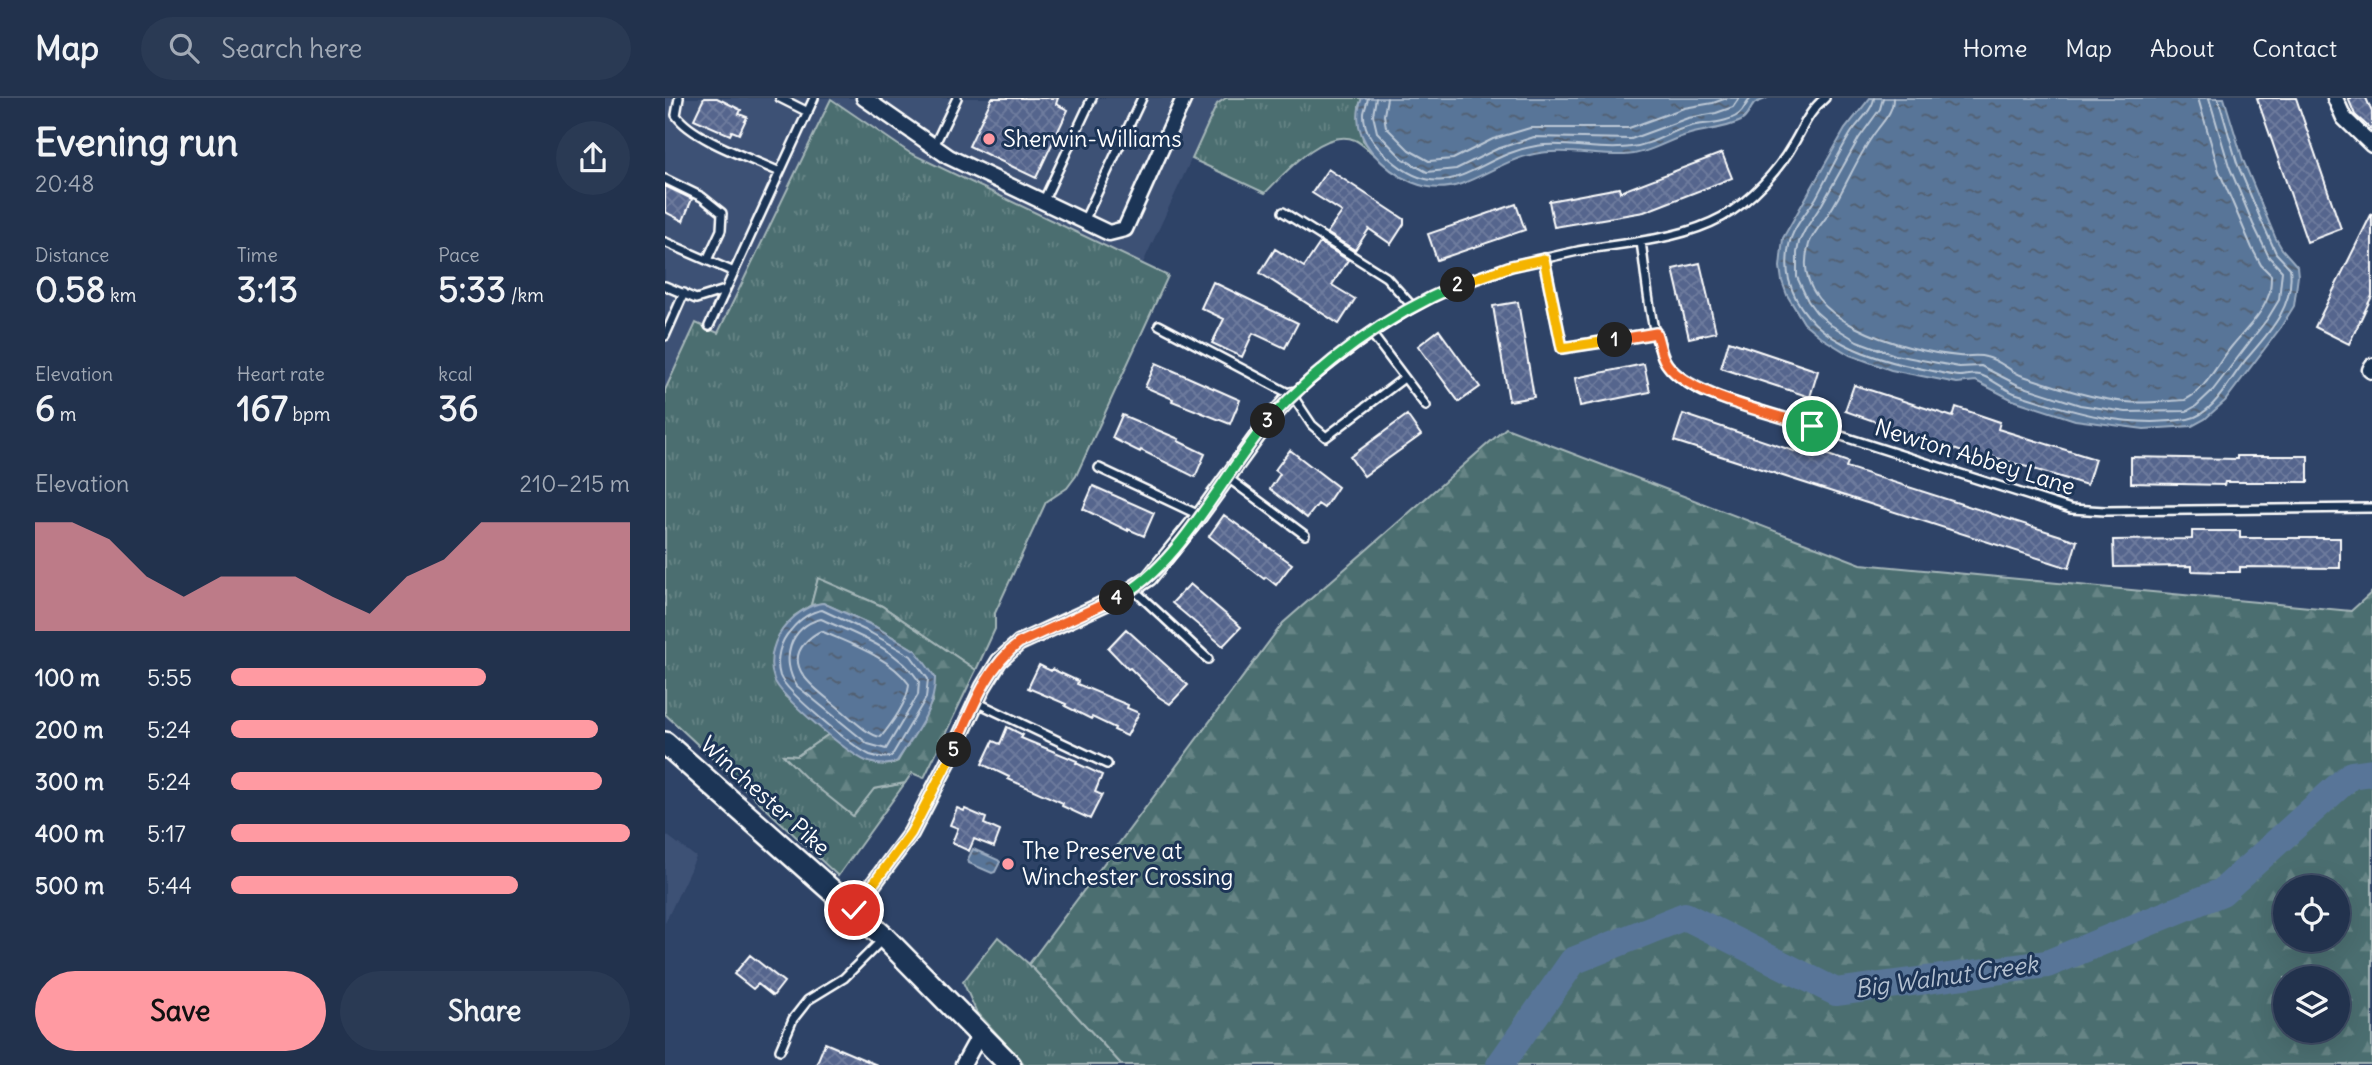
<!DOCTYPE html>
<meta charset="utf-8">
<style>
:root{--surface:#22324d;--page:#2a3a54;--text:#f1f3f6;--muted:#a2aab6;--line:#3f4d65;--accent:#ff9aa2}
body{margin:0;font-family:Delius,sans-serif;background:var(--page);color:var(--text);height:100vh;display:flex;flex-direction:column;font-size:26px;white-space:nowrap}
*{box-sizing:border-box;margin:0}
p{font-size:23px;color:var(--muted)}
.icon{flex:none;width:38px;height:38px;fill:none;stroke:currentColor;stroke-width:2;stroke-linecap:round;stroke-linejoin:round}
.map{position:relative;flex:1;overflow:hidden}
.details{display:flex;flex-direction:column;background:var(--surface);width:665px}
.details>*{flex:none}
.tools{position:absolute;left:1608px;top:777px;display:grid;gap:14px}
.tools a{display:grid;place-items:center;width:77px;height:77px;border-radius:50%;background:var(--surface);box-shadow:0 7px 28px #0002,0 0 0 2px var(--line);font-size:35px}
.pin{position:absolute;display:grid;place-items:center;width:60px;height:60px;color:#fff;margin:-30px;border:4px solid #fff;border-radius:50%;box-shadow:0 2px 7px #0007}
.km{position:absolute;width:35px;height:35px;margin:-18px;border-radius:50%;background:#222;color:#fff;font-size:19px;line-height:35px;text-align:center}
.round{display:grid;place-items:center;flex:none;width:74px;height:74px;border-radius:37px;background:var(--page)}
.headline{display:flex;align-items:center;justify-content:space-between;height:119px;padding:0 35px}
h1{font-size:38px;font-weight:800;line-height:52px}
.figures{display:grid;grid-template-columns:repeat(3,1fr);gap:10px;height:119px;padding:7px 35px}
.figures div{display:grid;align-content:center}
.figures b{font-size:35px;font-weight:800}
.figures small{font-size:19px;font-weight:400}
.figures p{font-size:19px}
.chart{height:196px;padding:14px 35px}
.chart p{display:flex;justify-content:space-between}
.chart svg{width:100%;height:126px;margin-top:7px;fill:var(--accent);opacity:.7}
.button{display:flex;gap:14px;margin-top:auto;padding:14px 35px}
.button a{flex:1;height:80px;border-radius:42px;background:var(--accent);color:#111;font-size:28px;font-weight:800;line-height:80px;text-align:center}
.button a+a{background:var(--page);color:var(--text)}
ul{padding:0 35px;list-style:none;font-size:23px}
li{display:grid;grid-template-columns:112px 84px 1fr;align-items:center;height:52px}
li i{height:18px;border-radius:9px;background:var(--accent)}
header{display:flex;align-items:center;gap:42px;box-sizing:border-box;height:98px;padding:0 35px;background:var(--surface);border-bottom:2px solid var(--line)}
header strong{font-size:33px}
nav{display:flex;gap:38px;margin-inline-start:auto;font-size:24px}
.search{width:490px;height:63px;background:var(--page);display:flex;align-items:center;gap:18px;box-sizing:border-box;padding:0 24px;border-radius:38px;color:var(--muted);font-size:26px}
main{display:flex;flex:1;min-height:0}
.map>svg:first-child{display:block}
.built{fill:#3e5175}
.grass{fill:url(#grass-tufts);stroke:#a5b6b8;stroke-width:2}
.forest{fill:url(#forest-firs);stroke:#a5b6b8;stroke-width:2;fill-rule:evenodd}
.water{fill:url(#water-ripples);stroke:#9bacc1;stroke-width:2}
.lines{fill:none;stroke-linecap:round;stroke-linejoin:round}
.shore{stroke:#bcc8d6;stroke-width:2}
.river{stroke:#587598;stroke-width:28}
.building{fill:url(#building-cross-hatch);stroke:#fff;stroke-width:2}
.service-casing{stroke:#fff;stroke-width:12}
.minor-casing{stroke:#fff;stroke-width:19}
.secondary-casing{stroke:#fff;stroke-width:26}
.service{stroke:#1d3557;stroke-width:7}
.minor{stroke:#1d3557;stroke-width:14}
.secondary{stroke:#1d3557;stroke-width:21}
.split-1-casing{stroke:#fff;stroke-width:14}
.split-2-casing{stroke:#fff;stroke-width:14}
.split-3-casing{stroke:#fff;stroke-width:14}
.split-4-casing{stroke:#fff;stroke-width:14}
.split-5-casing{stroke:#fff;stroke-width:14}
.split-6-casing{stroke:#fff;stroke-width:14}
.split-1{stroke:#f0652b;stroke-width:9}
.split-2{stroke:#f5b400;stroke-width:9}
.split-3{stroke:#22a559;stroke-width:9}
.split-4{stroke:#22a559;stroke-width:9}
.split-5{stroke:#f0652b;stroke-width:9}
.split-6{stroke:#f5b400;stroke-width:9}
.poi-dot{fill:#ff9aa2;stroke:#1d3557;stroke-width:2.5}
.labels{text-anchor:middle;stroke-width:6;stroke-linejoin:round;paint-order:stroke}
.poi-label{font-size:23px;fill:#fff;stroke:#1d3557;text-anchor:start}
.street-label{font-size:23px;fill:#fff;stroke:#1d3557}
.water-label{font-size:24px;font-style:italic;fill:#b4c1d1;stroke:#1d3557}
</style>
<header>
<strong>Map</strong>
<div class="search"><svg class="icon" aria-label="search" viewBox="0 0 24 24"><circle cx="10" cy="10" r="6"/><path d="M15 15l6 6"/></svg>Search here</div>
<nav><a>Home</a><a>Map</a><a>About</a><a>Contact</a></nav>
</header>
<main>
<section class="details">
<div class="headline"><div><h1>Evening run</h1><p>20:48</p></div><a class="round"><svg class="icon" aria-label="share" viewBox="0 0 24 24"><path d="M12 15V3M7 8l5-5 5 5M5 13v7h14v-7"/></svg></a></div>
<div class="figures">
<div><p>Distance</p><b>0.58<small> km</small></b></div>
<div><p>Time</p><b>3:13</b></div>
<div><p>Pace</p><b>5:33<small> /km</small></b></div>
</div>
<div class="figures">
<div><p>Elevation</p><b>6<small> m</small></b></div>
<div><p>Heart rate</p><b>167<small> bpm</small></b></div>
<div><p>kcal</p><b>36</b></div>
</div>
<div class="chart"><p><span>Elevation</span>210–215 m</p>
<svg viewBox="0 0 160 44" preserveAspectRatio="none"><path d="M0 44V6L10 6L20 12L30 25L40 32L50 25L60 25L70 25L80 32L90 38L100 25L110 19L120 6L130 6L140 6L150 6L160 6V44z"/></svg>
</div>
<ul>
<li><b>100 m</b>5:55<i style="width:64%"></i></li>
<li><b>200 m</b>5:24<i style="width:92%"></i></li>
<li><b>300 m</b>5:24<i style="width:93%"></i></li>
<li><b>400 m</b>5:17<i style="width:100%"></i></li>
<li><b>500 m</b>5:44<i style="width:72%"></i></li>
</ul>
<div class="button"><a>Save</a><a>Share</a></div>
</section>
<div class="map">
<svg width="1707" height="967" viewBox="0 0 1707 967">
<defs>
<pattern id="grass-tufts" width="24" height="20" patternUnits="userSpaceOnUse" patternTransform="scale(1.75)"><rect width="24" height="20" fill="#4b6e70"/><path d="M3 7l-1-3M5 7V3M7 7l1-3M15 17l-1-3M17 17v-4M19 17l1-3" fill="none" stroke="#668485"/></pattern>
<pattern id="forest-firs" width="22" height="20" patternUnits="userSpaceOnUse" patternTransform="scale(1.75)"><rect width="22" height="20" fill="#4b6e70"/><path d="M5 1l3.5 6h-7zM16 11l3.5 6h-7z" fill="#668485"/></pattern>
<pattern id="water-ripples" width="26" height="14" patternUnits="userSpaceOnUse" patternTransform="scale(1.75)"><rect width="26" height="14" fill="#587598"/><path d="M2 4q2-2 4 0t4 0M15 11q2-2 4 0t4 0" fill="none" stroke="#515e6e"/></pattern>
<pattern id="building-cross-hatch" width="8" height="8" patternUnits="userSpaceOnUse" patternTransform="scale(1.75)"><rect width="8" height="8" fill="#55658d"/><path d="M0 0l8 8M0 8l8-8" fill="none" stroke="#6e7c9e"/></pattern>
</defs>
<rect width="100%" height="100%" fill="#2e4367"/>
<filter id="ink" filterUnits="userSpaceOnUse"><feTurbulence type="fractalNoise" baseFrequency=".0143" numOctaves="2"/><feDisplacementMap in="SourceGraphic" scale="14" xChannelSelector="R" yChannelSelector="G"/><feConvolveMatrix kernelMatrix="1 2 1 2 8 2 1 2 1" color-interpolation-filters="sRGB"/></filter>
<g filter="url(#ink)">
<!-- built -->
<path class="built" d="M0,0H561L552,6L477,167L245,55L166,1L53,235L31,225L0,292Z
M0,736L31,759L0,825Z"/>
<!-- grass -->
<path class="grass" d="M561,0H697L694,8L698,42L712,59C705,54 698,46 690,42C659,29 619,76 600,95L527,61L552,6Z
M166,1L245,55L503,178L411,378L402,390L381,404L330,515V531L311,572L217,508L153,481L146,507L129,518L120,598L164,636L132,658L119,657L209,691L240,685L173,778L0,616V292L31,225L53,235Z
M333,839L364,866L457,967H360L311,913L298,884Z"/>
<!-- forest -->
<path class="forest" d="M841,330L1196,466L1686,513L1707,494V967H457L364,866L618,525ZM1620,789H1673V842H1620ZM1620,880H1673V933H1620Z
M153,480L217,508L311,572L259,680L247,675L240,685L209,691L188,718L143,682L118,657L132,658L164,636C183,650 207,676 233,663L268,602L251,553L209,528L158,505L146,507Z"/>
<!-- water -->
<path class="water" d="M697,0H1102C1097,4 1094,2 1089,6C1084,12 1083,19 1076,23C1060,31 1042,31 1025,36C1002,42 984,56 960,57C930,58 898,50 869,56C843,61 821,77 796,86C762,98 729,80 707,54C694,38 689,20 697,0Z
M1205,0H1559L1578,62L1610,139L1617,151L1632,168L1633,178L1629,208L1616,229L1560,303L1540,321L1527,328L1479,331L1410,322L1348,302L1311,283L1292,285L1226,272L1185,257L1157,240L1139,225L1122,197L1117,183L1115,169L1118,140L1180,31Z
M158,505L209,528L251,553L270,579C271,611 249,637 232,663C223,668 212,667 201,663C183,655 115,599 109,581C102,562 109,540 122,526C132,515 143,507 158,505Z
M308,751L333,762L335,764L330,774L327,775L304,765L303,761Z"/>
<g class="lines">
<!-- shore -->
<path class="shore" d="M703,0C702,5 700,10 699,15C698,34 711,49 724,60C783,113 811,57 871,48C902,43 935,54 966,49C988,47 1005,33 1026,28C1040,25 1068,25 1077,13C1080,9 1082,4 1086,0
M711,0L708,17L712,34L738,61L762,74L791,71L832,51L869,39L966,41L1023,20L1051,15L1068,9L1074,0
M722,0L719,17L721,29L744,52L764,63L788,61L828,41L865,30H964L1019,10L1048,5L1062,0
M1209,0C1208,12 1193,24 1186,35C1173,56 1163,78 1151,100C1143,113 1131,125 1126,140C1122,152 1121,170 1124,182C1139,242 1209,262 1263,272C1273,274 1283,277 1294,278C1301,278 1308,275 1315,277C1325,279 1339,292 1352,296C1408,314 1462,331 1523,321C1550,317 1567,276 1584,258C1606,233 1630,206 1625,170L1611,155L1596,122L1572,65L1553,0
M1218,0L1215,11L1194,40L1157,106L1140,132L1134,144L1132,155V179L1143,203L1151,214L1166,227L1192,243L1230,257L1294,269L1316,268L1353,287L1415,307L1461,314L1522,313L1531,308L1548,292L1603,220L1614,202L1617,173L1604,159L1588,126L1564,68L1544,0
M1228,0C1228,14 1220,21 1212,32C1192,58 1182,88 1164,115C1158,125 1148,135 1144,146C1120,223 1241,253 1294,258C1304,259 1312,256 1321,259C1335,262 1344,273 1358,278C1392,289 1425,300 1461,304C1481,306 1500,303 1520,302C1541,292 1552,266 1567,248C1579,233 1596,218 1603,199C1606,193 1606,185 1606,177L1596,167L1587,150L1554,73L1533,0
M157,512L206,535L246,558L263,581L261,600L226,659C219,660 211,659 205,657C188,649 121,594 115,578C110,562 115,543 126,532C134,522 144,514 157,512Z
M156,521C190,536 233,551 254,583L253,597L221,651L203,646L132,588C115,563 124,528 156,521Z
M156,533C185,546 225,559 244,586C243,604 227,625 216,639C202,637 186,620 175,611C158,596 117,572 139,546C144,540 149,536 156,533Z"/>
<!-- river -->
<path class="river" d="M835,967L908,863L1020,818L1171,894L1382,866L1557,794L1686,677L1707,674"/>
</g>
<!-- building -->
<path class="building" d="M39,0H52L76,12L74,16L82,19L74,36L67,33L65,37L29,21Z
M327,0H393L391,6L403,12L371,80L304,48Z
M1592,0H1631L1676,131L1642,144Z
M1683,0H1701L1707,14V32L1690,17Z
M1057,55L1067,80L979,114L889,129L884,103L954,90L955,94Z
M663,71L739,121V126L726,146L704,131L690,152L662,135L677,114L647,95Z
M0,88L27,101L18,123L0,114Z
M851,106L860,132L772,162L763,136Z
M1707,115V198L1684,246L1650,229Z
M655,145L683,162L667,187L690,201L674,226L595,175L610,151L639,169Z
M1035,165L1051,234L1024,240L1008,171Z
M548,184L633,225L620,250L588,235L577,259L547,245L559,221L536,210Z
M853,204L869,299L844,303L828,208Z
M774,232L815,289L794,304L753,248Z
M1064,243L1153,273L1145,299L1056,270Z
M491,265L575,302L565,326L507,303L508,301L480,289Z
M979,266L985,294L915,308L910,280Z
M1189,287L1288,319L1291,309L1335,324L1333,331L1430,361L1422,387L1325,358L1323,363L1180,313Z
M1018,316L1135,355L1137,349L1155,354L1183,364L1181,369L1412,443L1404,470L1009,343Z
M457,317L514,341L513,343L540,356L530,379L476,352L475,354L447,340Z
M742,317L756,337L699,378L685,359Z
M625,352L673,389L659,410L653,406L642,420L605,391L615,376L610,372Z
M1572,358H1643V384H1560L1559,387L1466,385V359L1572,361Z
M428,388L489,415L479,438L463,431V433L418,411Z
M559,417L627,466L611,487L601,479L599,481L544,438Z
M1527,433H1575V440H1675V470L1575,469V474H1557L1527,473V468L1449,469L1448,442L1527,441Z
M525,486L576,529L558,548L507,505Z
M461,531L523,587L505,606L494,599L465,570L463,571L443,550Z
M374,567L386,573L387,571L413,583L412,586L463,607L462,610L474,615L462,638L449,632L450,630L427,619L426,621L400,608L401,606L363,590Z
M342,629L358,637L356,640L412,663L411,665L437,677L430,694L437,697L425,721L397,708L398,705L343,681L344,679L317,666L328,643L335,646Z
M292,710L299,713L300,711L321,720L319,726L335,733L329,749L309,741L304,753L287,745L293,730L285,727Z
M85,857L119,884L108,898L93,886L88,891L69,876Z
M160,945L212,967H151Z"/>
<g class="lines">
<defs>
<path id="service" d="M14,0L11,17C27,41 87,61 115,74
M115,0L143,14
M269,48L292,0
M0,81L37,99L57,115L56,132L42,162
M378,104L427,0
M618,114L721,179L748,209
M419,123L477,0
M0,144L69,174
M976,144C981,176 985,236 1000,263C1009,278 1023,287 1038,294L1406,411L1440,413L1707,410
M879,161L897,250L991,235
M0,188L31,201L60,192
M494,227L627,297L647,327L661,339L739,280
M44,228L149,0
M706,235L761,308
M0,238L19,195
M627,297C698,240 756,194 845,169C867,163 890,158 913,153C960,144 1013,143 1057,119C1086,103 1114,72 1130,43C1139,27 1145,12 1160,0
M434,370L534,417
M563,380L640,437
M468,491L543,561
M311,604L442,666
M115,952L128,921L143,902L179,880L217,842"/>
<path id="minor" d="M199,0L284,59L444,135L460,131L519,0
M1670,0L1679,20L1707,47
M1707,268L1705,272L1707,273
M189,812L246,735L287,656L318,589L334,563L354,545L458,497L484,480L535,417L601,326L627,297
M298,967L315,936"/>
<path id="secondary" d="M0,645L219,839L345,967"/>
</defs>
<!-- service casing -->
<use href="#service" class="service-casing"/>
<!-- minor casing -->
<use href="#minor" class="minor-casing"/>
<!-- secondary casing -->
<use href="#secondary" class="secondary-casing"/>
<!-- service -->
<use href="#service" class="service"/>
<!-- minor -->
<use href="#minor" class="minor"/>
<!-- secondary -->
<use href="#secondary" class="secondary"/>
</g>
</g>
<g class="lines" filter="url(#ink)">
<defs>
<path id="split-1" d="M950,242L991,235C994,243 995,253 999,261C1016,297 1110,316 1147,328"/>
<path id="split-2" d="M793,187L846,168L879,161L897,250L950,242"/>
<path id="split-3" d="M603,323C655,266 722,217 793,187"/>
<path id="split-4" d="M452,500C513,471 559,375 603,323"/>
<path id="split-5" d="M289,652C306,614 320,571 354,545L452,500"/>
<path id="split-6" d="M189,812L246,735L289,652"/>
</defs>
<!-- split-1 casing -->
<use href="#split-1" class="split-1-casing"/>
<!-- split-2 casing -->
<use href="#split-2" class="split-2-casing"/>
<!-- split-3 casing -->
<use href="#split-3" class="split-3-casing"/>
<!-- split-4 casing -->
<use href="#split-4" class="split-4-casing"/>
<!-- split-5 casing -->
<use href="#split-5" class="split-5-casing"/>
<!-- split-6 casing -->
<use href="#split-6" class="split-6-casing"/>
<!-- split-1 -->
<use href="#split-1" class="split-1"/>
<!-- split-2 -->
<use href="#split-2" class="split-2"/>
<!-- split-3 -->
<use href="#split-3" class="split-3"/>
<!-- split-4 -->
<use href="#split-4" class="split-4"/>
<!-- split-5 -->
<use href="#split-5" class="split-5"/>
<!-- split-6 -->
<use href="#split-6" class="split-6"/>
</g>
<!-- markers -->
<g class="poi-dot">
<circle cx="324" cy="41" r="7"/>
<circle cx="343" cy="766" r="7"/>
</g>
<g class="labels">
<!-- poi labels -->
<g class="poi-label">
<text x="338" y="49">Sherwin-Williams</text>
<text x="357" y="761">The Preserve at<tspan x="357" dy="26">Winchester Crossing</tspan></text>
</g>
<!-- street labels -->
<g class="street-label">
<text transform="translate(1310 359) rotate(17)" y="8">Newton Abbey Lane</text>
<text transform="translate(100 698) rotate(42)" y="8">Winchester Pike</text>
</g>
<!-- water labels -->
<g class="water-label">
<text transform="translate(1281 879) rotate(-8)" y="8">Big Walnut Creek</text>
</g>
</g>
</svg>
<div class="tools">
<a><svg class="icon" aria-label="locate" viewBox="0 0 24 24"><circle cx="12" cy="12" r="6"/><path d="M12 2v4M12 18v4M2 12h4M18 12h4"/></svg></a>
<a><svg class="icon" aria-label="layers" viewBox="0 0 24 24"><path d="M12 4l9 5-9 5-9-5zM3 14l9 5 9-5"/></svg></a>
</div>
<div class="pin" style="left:1147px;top:328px;background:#1e9e55"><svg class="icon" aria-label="arrive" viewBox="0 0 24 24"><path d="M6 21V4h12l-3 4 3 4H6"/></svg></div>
<div class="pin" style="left:189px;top:812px;background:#d93025"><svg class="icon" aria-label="check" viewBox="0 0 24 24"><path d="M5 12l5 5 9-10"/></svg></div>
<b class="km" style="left:950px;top:242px">1</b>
<b class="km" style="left:793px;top:187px">2</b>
<b class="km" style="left:603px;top:323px">3</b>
<b class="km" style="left:452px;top:500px">4</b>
<b class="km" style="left:289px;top:652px">5</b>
</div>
</main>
